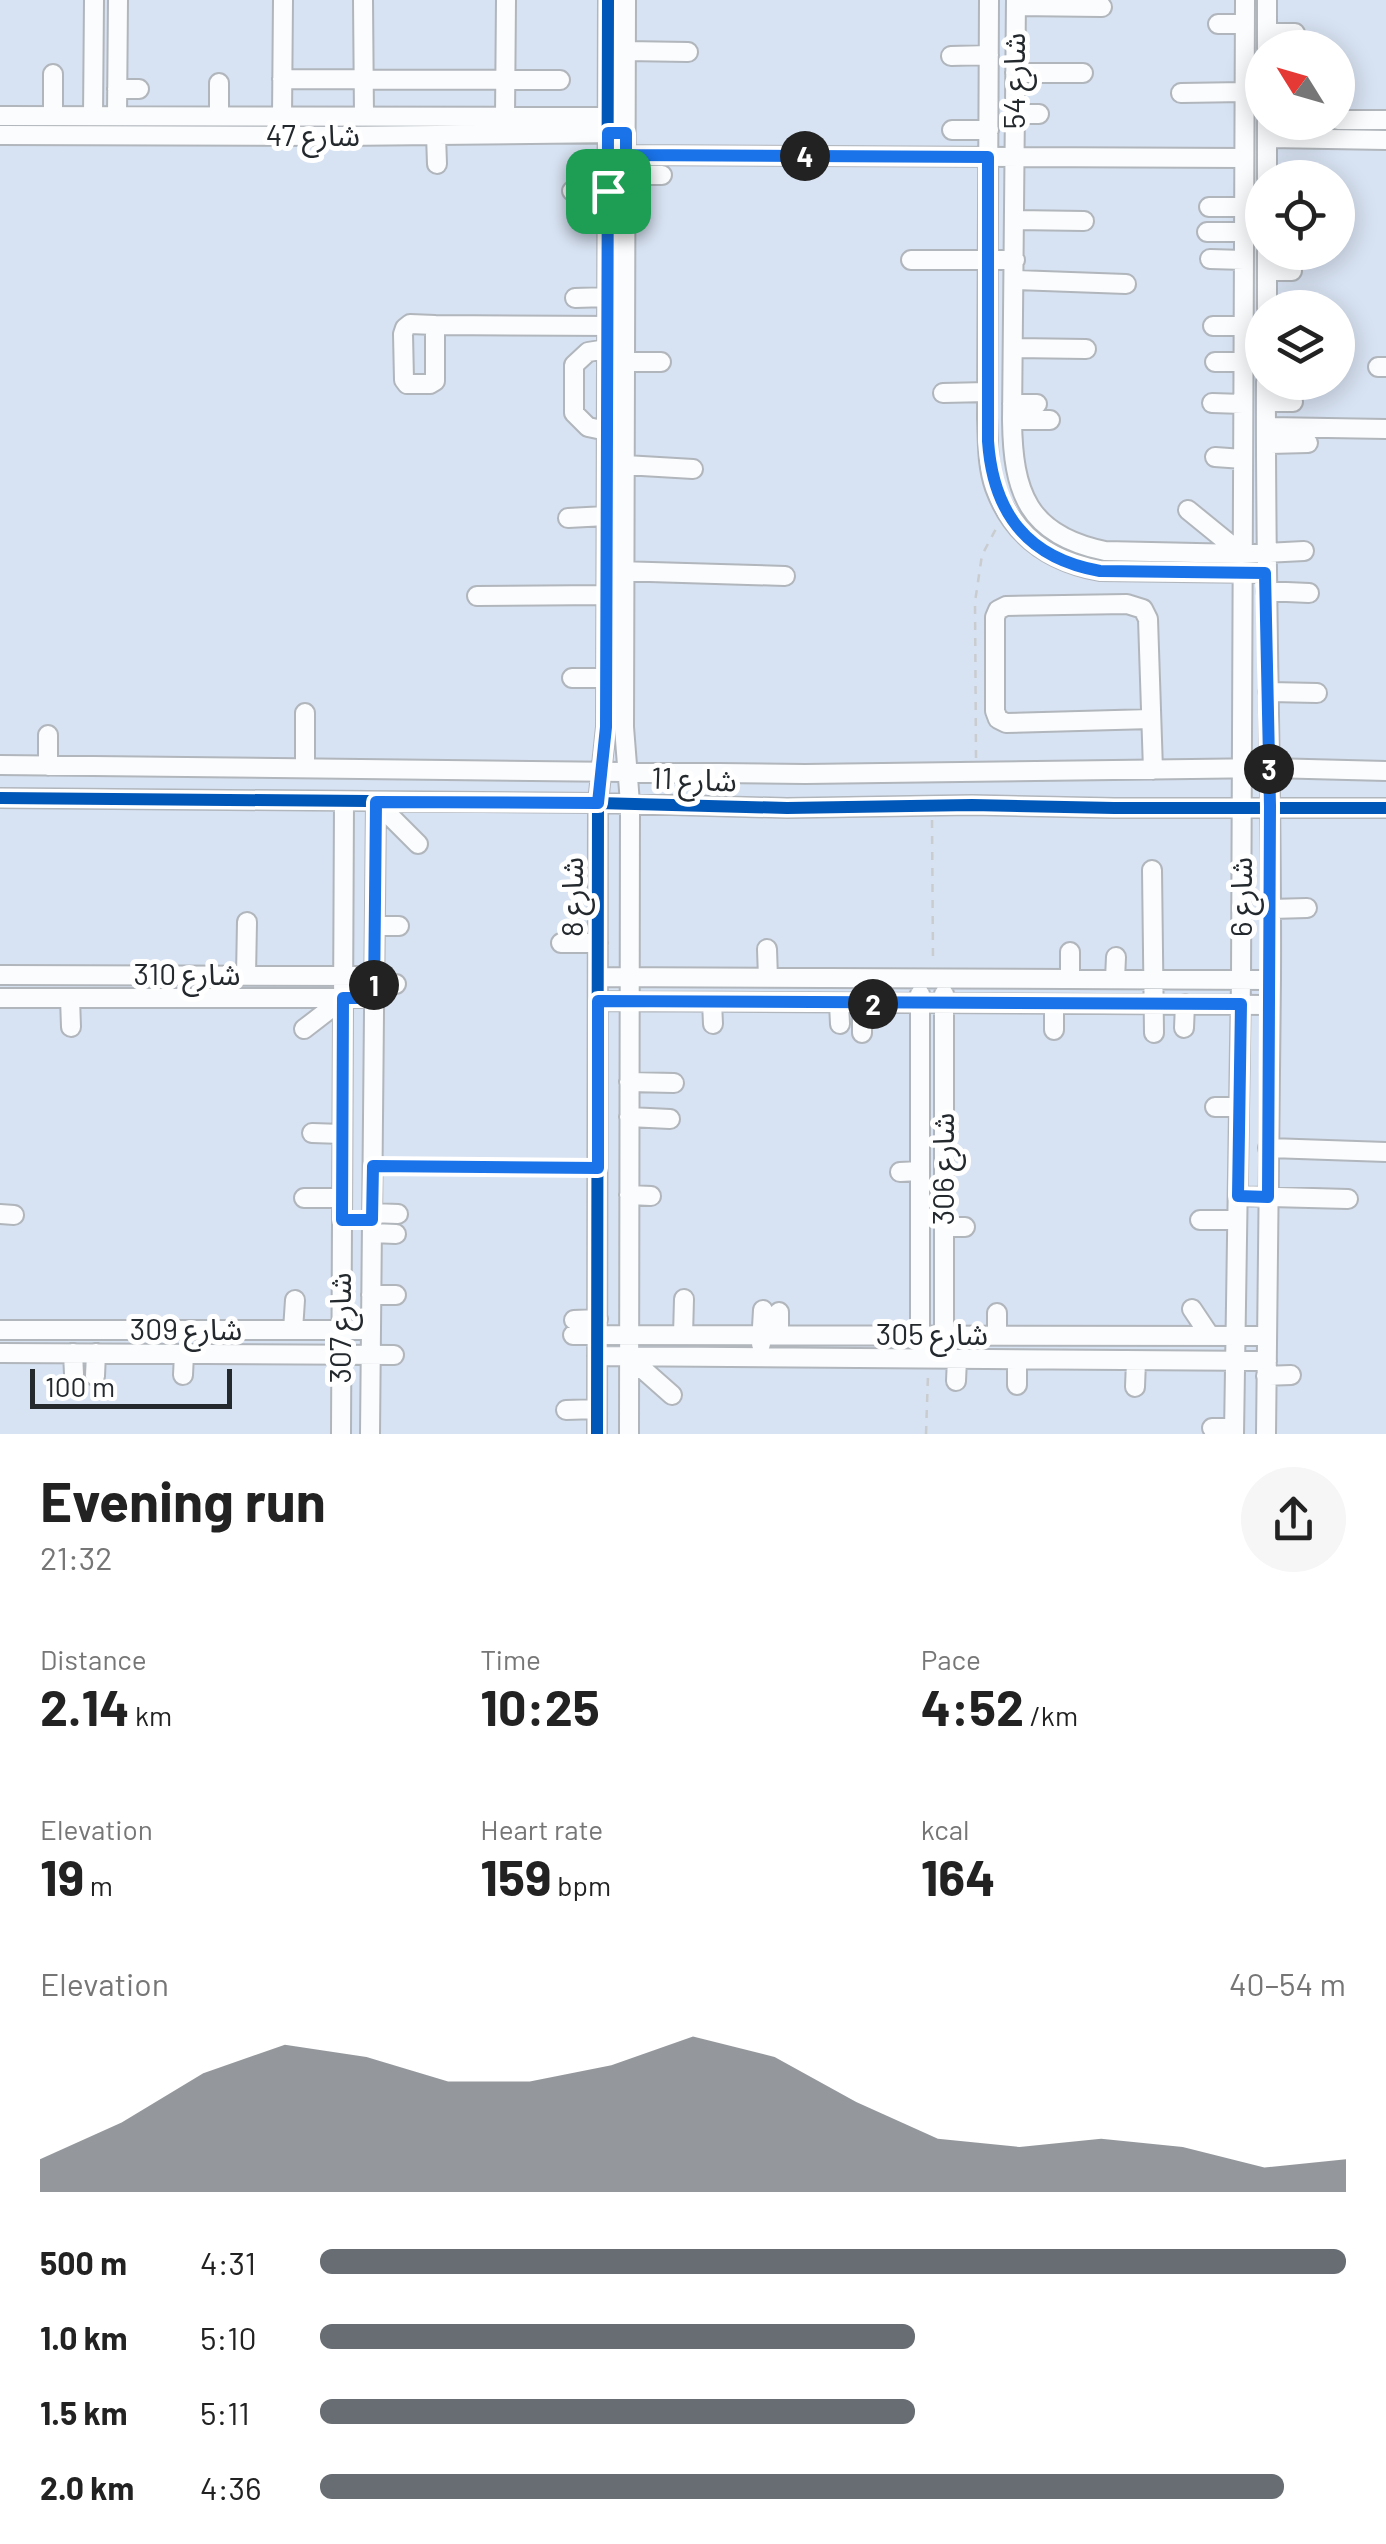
<!DOCTYPE html>
<meta charset="utf-8">
<style>
:root{--surface:#fff;--page:#f6f6f6;--text:#222;--muted:#767676;--accent:#686d73}
body{margin:0;font-family:Barlow,"Noto Sans Arabic",sans-serif;background:var(--page);color:var(--text);height:100vh;display:flex;flex-direction:column;font-size:38px;white-space:nowrap}
*{box-sizing:border-box;margin:0}
p{font-size:32px;color:var(--muted)}
.icon{flex:none;width:55px;height:55px;fill:none;stroke:currentColor;stroke-width:2;stroke-linecap:round;stroke-linejoin:round}
.map{position:relative;height:1434px;overflow:hidden}
.details{display:flex;flex-direction:column;background:var(--surface);flex:1}
.details>*{flex:none}
.needle{width:65px;rotate:307deg}
.controls{position:absolute;left:1245px;top:30px;display:grid;gap:20px}
.controls a{display:grid;place-items:center;width:110px;height:110px;border-radius:50%;background:var(--surface);box-shadow:0 5px 25px #0003;font-size:50px}
.scale{position:absolute;left:30px;bottom:25px;width:202px;box-sizing:border-box;padding-left:10px;border:5px solid #24292e;border-top:0;font-size:28px;line-height:35px;white-space:nowrap;color:#24292e;-webkit-text-stroke:8px #fff;paint-order:stroke}
.pin{position:absolute;display:grid;place-items:center;width:85px;height:85px;color:#fff;margin:-42px;border-radius:20px;box-shadow:0 5px 15px #0006}
.km{position:absolute;width:50px;height:50px;margin:-25px;border-radius:50%;background:#222;color:#fff;font-size:28px;line-height:50px;text-align:center}
.round{display:grid;place-items:center;flex:none;width:105px;height:105px;border-radius:52px;background:var(--page)}
.head{display:flex;align-items:center;justify-content:space-between;height:170px;padding:0 40px}
h1{font-size:55px;font-weight:700;line-height:75px}
.stats{display:grid;grid-template-columns:repeat(3,1fr);gap:15px;height:170px;padding:10px 40px}
.stats div{display:grid;align-content:center}
.stats b{font-size:50px;font-weight:700}
.stats small{font-size:28px;font-weight:400}
.stats p{font-size:28px}
.chart{height:280px;padding:20px 40px}
.chart p{display:flex;justify-content:space-between}
.chart svg{width:100%;height:180px;margin-top:10px;fill:var(--accent);opacity:.7}
ul{padding:0 40px;list-style:none;font-size:32px}
li{display:grid;grid-template-columns:160px 120px 1fr;align-items:center;height:75px}
li i{height:25px;border-radius:12px;background:var(--accent)}
.map>svg:first-child{display:block}
.built{fill:#d7e2f2;fill-rule:evenodd}
.lines{fill:none;stroke-linecap:round;stroke-linejoin:round}
.minor-casing{stroke:#b1b6bc;stroke-width:22}
.path{stroke:#cacdd0;stroke-width:2.5;stroke-dasharray:8 8;stroke-linecap:butt}
.minor{stroke:#fbfcfd;stroke-width:18}
.cycleway-casing{stroke:#fff;stroke-width:19}
.cycleway{stroke:#0057b8;stroke-width:12}
.route-casing{stroke:#fff;stroke-width:20}
.route{stroke:#1a73e8;stroke-width:12}
.labels{text-anchor:middle;stroke-width:10;stroke-linejoin:round;paint-order:stroke}
.street-label{font-size:30px;fill:#24292e;stroke:#fff}
</style>
<div class="map">
<svg width="1386" height="1434" viewBox="0 0 1386 1434">
<rect width="100%" height="100%" fill="#e6ecf4"/>
<!-- built -->
<path class="built" d="M0,0H1386V1434H0ZM1262,48H1338V122H1262ZM1262,178H1338V252H1262ZM1262,308H1338V382H1262Z"/>
<g class="lines">
<defs>
<path id="minor" d="M363,0L364,116
M626,0L624,727L630,803L629,1434
M989,0L987,418C988,441 987,466 995,488C1013,537 1051,562 1100,571L1255,573
M1016,0L1012,420C1013,492 1027,535 1105,551L1242,554L1304,551
M1267,0V48
M1016,6L1102,7
M1218,24H1245
M1267,33H1295
M626,51L688,52
M951,56L989,55
M1015,73H1083
M53,74V116
M282,79L560,80
M219,83V116
M117,89H139
M1181,93L1244,92
M1015,114H1039
M0,116L615,117
M93,116L94,0
M117,116L118,0
M282,116L283,0
M505,116L506,0
M1338,120H1386
M952,130H989
M0,135L340,136L619,133
M436,135L437,164
M1267,138L1386,140
M626,155L1244,158
M626,175H662
M1267,178V122
M572,191H608
M1209,207H1244
M1015,220L1084,221
M1207,232H1244
M1210,259L1244,260
M911,260H1015
M1267,271H1292
M1015,280L1126,284
M575,298L607,297
M1267,308V252
M410,324L435,325V381L430,384H407L404,380L403,334L405,328Z
M435,325L614,326
M1213,326H1244
M1014,348L1086,349
M625,362H661
M1215,362H1243
M1378,367H1386
M943,393L987,392
M1266,402H1293
M1212,403L1243,404
M1012,404H1037
M1012,420H1050
M1266,427L1386,429
M607,431L588,427L574,413V365L588,352L607,349
M1266,444L1308,443
M1215,457L1243,459
M625,465L693,469
M1188,510L1242,554
M568,518L606,516
M617,571L785,576
M1266,591L1309,593
M477,596L606,595
M572,678H606
M1268,692L1317,693
M305,713V768
M1151,719L1006,723L998,719L995,711V617L998,610L1006,606L1127,604L1143,609L1148,619L1153,770
M0,765L805,774L1269,768L1386,771
M48,766V735
M0,798L598,803L787,808L972,805L1114,808H1386
M376,802L418,844
M1152,870L1154,1033
M1271,909L1307,908
M375,926H399
M561,943H598
M767,949L768,978
M1070,952V979
M0,975L374,976
M246,975L247,922
M598,977L1271,980
M1115,979L1116,957
M374,984H396
M944,994V1343
M0,998H374
M70,998L71,1027
M598,1001L1270,1005
M712,1002L713,1024
M839,1003L840,1024
M1184,1028L1185,1004
M304,1029L343,999
M1054,1030V1004
M862,1033V1004
M629,1082L674,1083
M1215,1107H1239
M629,1117L670,1119
M312,1133L342,1134
M1268,1148L1386,1152
M900,1172L920,1171
M629,1195L651,1196
M1238,1196L1348,1199
M304,1198H342
M372,1213L398,1214
M0,1214L14,1215
M1200,1220H1237
M944,1227H965
M372,1233L396,1234
M371,1295H396
M1192,1309L1210,1336
M997,1313V1335
M574,1320L598,1319
M0,1330H371
M293,1330L295,1300
M573,1335L1267,1336
M683,1335L684,1299
M779,1335V1312
M920,1343V994
M761,1344L763,1310
M0,1353L394,1355
M73,1353L74,1374
M597,1356L1267,1361
M629,1357L672,1395
M183,1375L184,1354
M95,1376L96,1353
M1266,1376L1291,1375
M956,1381L957,1359
M1017,1385V1360
M1135,1387L1136,1361
M566,1410L597,1409
M1212,1428H1234
M341,1434L344,802
M370,1434L376,802
M597,1434L598,803L606,727L608,0
M1234,1434L1241,980L1245,0
M1266,1434C1267,1283 1270,1131 1271,980C1272,781 1265,582 1266,382"/>
</defs>
<!-- minor casing -->
<use href="#minor" class="minor-casing"/>
<!-- path -->
<path class="path" d="M976,758L975,602L982,555L998,525
M932,820L933,962
M389,1166L581,1168
M926,1434L928,1375"/>
<!-- minor -->
<use href="#minor" class="minor"/>
<defs>
<path id="cycleway" d="M0,798L598,803L787,808L972,805L1114,808H1386
M597,1434L598,803L606,727L608,0"/>
</defs>
<!-- cycleway casing -->
<use href="#cycleway" class="cycleway-casing"/>
<!-- cycleway -->
<use href="#cycleway" class="cycleway"/>
</g>
<g class="lines">
<defs>
<path id="route" d="M608,133H626V155L988,157V441C993,513 1027,558 1100,571L1265,573L1270,806L1268,1197L1238,1196L1241,1004L598,1001V1168L373,1166L372,1220H342L343,998H374L376,802L598,803L606,727Z"/>
</defs>
<!-- route casing -->
<use href="#route" class="route-casing"/>
<!-- route -->
<use href="#route" class="route"/>
</g>
<g class="labels">
<!-- street labels -->
<g class="street-label">
<text transform="translate(1015 81) rotate(-90)" y="10">شارع 54</text>
<text x="313" y="146">شارع 47</text>
<text transform="translate(694 780) rotate(2)" y="10">شارع 11</text>
<text transform="translate(573 897) rotate(-90)" y="10">شارع 8</text>
<text transform="translate(1242 897) rotate(-90)" y="10">شارع 6</text>
<text x="187" y="985">شارع 310</text>
<text transform="translate(944 1169) rotate(-90)" y="10">شارع 306</text>
<text transform="translate(341 1328) rotate(-90)" y="10">شارع 307</text>
<text x="186" y="1340">شارع 309</text>
<text x="932" y="1345">شارع 305</text>
</g>
</g>
</svg>
<div class="controls">
<a><svg class="needle" viewBox="-14 -14 28 28"><path d="M0-13l5 13h-10z" fill="#e53935"/><path d="M0 13l5-13h-10z" fill="#767676"/></svg></a>
<a><svg class="icon" aria-label="locate" viewBox="0 0 24 24"><circle cx="12" cy="12" r="6"/><path d="M12 2v4M12 18v4M2 12h4M18 12h4"/></svg></a>
<a><svg class="icon" aria-label="layers" viewBox="0 0 24 24"><path d="M12 4l9 5-9 5-9-5zM3 14l9 5 9-5"/></svg></a>
</div>
<div class="scale">100 m</div>
<div class="pin" style="left:608px;top:191px;background:#1e9e55"><svg class="icon" aria-label="arrive" viewBox="0 0 24 24"><path d="M6 21V4h12l-3 4 3 4H6"/></svg></div>
<b class="km" style="left:374px;top:985px">1</b>
<b class="km" style="left:873px;top:1004px">2</b>
<b class="km" style="left:1269px;top:769px">3</b>
<b class="km" style="left:805px;top:156px">4</b>
</div>
<section class="details">
<div class="head"><div><h1>Evening run</h1><p>21:32</p></div><a class="round"><svg class="icon" aria-label="share" viewBox="0 0 24 24"><path d="M12 15V3M7 8l5-5 5 5M5 13v7h14v-7"/></svg></a></div>
<div class="stats">
<div><p>Distance</p><b>2.14<small> km</small></b></div>
<div><p>Time</p><b>10:25</b></div>
<div><p>Pace</p><b>4:52<small> /km</small></b></div>
</div>
<div class="stats">
<div><p>Elevation</p><b>19<small> m</small></b></div>
<div><p>Heart rate</p><b>159<small> bpm</small></b></div>
<div><p>kcal</p><b>164</b></div>
</div>
<div class="chart"><p><span>Elevation</span>40–54 m</p>
<svg viewBox="0 0 160 44" preserveAspectRatio="none"><path d="M0 44V36L10 27L20 15L30 8L40 11L50 17L60 17L70 13L80 6L90 11L100 22L110 31L120 33L130 31L140 33L150 38L160 36V44z"/></svg>
</div>
<ul>
<li><b>500 m</b>4:31<i style="width:100%"></i></li>
<li><b>1.0 km</b>5:10<i style="width:58%"></i></li>
<li><b>1.5 km</b>5:11<i style="width:58%"></i></li>
<li><b>2.0 km</b>4:36<i style="width:94%"></i></li>
</ul>
</section>
